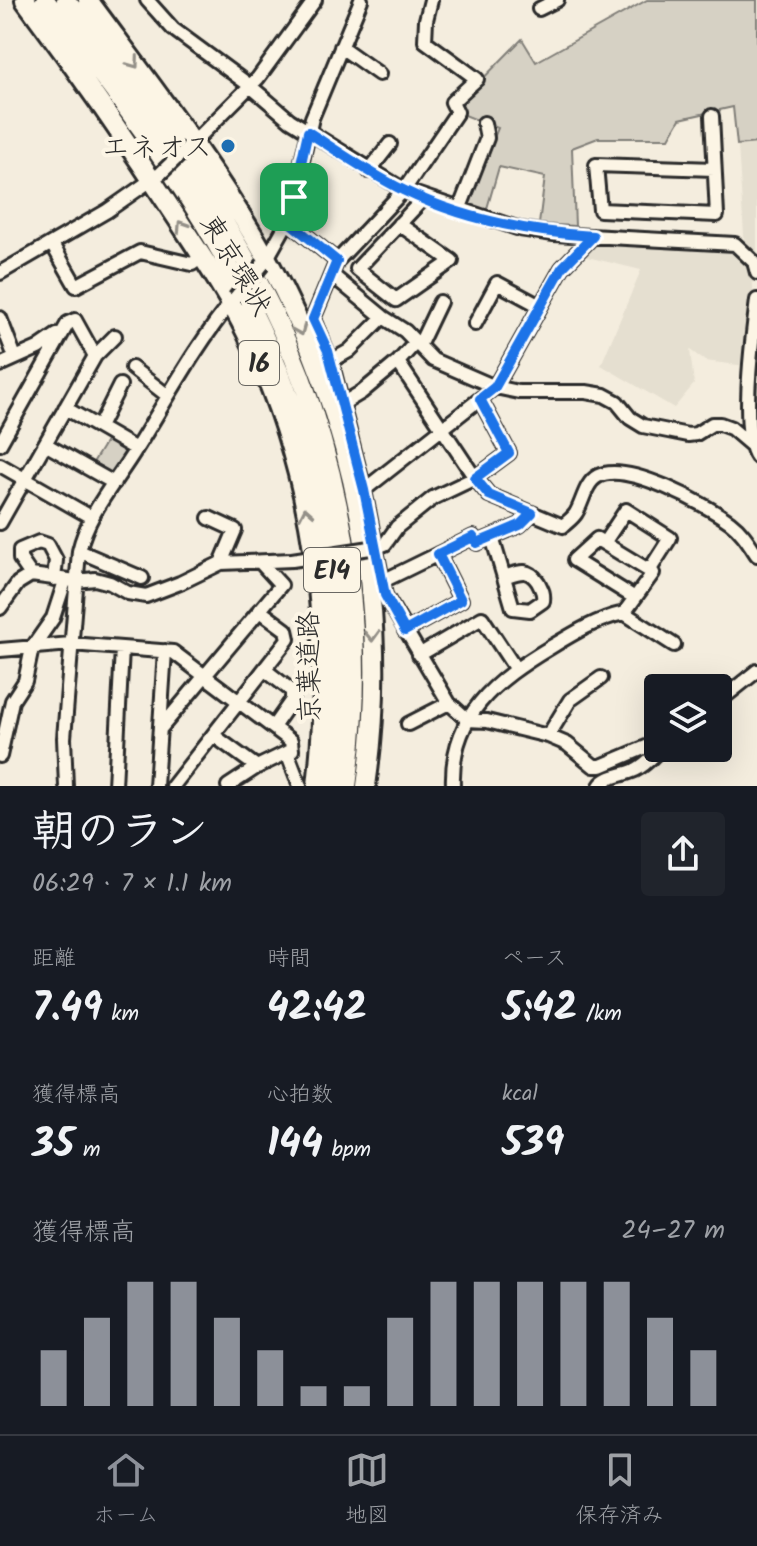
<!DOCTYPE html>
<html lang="ja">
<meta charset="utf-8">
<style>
:root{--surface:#171b24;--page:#20242c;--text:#f1f3f6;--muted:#9ea1a6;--line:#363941;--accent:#8c9099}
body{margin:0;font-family:Kalam,"Klee One",sans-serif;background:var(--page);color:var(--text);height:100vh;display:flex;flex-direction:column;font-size:30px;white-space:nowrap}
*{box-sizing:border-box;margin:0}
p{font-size:26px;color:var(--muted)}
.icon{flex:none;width:44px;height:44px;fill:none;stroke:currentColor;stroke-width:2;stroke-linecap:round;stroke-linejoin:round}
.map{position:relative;height:786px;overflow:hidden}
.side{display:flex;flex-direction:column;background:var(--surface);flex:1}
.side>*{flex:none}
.tools{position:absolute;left:644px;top:674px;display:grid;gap:16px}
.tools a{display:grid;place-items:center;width:88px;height:88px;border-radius:8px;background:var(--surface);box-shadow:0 8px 32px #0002;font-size:40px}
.pin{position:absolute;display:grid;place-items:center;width:68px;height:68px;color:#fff;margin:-34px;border-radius:16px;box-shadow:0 4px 12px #0006}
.round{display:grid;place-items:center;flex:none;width:84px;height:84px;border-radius:8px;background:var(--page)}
.head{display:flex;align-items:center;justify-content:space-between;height:136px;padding:0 32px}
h1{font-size:44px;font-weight:700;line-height:60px}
.figures{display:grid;grid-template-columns:repeat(3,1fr);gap:12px;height:136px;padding:8px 32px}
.figures div{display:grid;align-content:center}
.figures b{font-size:40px;font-weight:700}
.figures small{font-size:22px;font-weight:400}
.figures p{font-size:22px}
.chart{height:224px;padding:16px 32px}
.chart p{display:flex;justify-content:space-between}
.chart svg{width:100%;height:144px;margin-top:8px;stroke:var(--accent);stroke-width:6}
.tabs{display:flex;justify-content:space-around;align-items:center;height:112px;border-top:2px solid var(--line);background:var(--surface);font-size:22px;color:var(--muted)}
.tabs a{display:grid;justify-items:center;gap:4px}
.tabs .selected{color:var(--accent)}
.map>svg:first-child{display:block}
.built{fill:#e5dfd0}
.green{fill:#d6d1c4;stroke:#807e78;stroke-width:2}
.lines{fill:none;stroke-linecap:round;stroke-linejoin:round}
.minor-casing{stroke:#2b2b2b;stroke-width:18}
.highway-casing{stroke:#2b2b2b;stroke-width:24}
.minor{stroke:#fcf5e5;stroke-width:12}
.highway{stroke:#fcf5e5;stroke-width:18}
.minor-bridge-casing{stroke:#2b2b2b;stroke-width:18;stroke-linecap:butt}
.minor-bridge{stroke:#fcf5e5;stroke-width:12}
.oneway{stroke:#949088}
.route-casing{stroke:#fff;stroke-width:16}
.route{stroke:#1a73e8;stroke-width:10}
.poi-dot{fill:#1f6fb2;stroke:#fcf5e5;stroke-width:3}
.labels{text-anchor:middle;stroke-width:8;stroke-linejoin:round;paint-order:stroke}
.shield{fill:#fcf5e5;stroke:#6a6863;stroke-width:2}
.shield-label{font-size:26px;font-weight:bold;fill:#2b2b2b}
.poi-label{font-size:28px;fill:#2b2b2b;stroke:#fcf5e5;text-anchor:end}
.street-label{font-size:28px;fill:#2b2b2b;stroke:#fcf5e5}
</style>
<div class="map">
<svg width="757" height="786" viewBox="0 0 757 786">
<rect width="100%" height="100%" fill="#f4edde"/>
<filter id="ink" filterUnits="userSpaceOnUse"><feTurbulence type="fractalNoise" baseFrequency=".0125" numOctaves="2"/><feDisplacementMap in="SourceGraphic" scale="16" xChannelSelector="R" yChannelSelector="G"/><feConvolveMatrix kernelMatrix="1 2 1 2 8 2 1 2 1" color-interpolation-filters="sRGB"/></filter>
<g filter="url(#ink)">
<!-- built -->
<path class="built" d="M757,144V259L745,250L738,146Z
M593,241L724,249L744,258L752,268L754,308L746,366L705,361L690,350L694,384L674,408L601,365L641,270L579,255Z"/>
<!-- green -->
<path class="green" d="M647,0H757V143L737,145L733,107L680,119L669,138H598L572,148L575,226L539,224L545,177L499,167L486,212L466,204L498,128L462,114L458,104L522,39L536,62Z
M108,438L125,447V452L112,474H104L91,466Z"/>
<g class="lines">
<defs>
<path id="minor" d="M147,0L173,29L249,85L290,120L404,190L520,229L554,234L735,244L754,262L757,273
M431,0L426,20L425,41L477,79L452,102L457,112L404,190L337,261L313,319L331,361L364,490L385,595L449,703L468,720L487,721L548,736L567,744L594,766H601L658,742
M539,9L557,0
M341,47L379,74
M712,116L717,215L600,210L596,165L714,169
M190,146L258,78L315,0
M369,171L390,144
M459,210L487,138L484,123
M288,221L337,261
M399,224L452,261L396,300L357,269L424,198
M52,244L76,286L140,252L192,264L202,257
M265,262L288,221L312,118L361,0
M0,273L107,211L157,176
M332,275L383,317L405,331L433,360L495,387L519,392H586L604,395L617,402L630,418L643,426L688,435L696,434L712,424H720L731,428L751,445
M757,300C753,333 739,432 757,457
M0,318L15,357
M475,324L497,283L540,306
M415,343L398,362L475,478L489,495L563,526C567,522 573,518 576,513C583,502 585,483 598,476C627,461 705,504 730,522C742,531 749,543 757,555
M419,346L440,302
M331,361L349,351L383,317
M0,365L38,348L57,335
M132,368L168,396
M342,404L362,392L398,362
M65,408L136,449
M99,427L120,385
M0,444L68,323L75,320L95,356
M45,444L114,483
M0,465L91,517
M364,490L495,387L562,268L593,236
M209,518L235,530L221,563
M0,523L95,356L115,336
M492,537L513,608L530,610L543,601C544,593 542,590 538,582C528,567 519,572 504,577
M604,543L626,510L670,538L649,571
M377,547L385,544L397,527L433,498L475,478L509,453L480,399
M79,551L142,578
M31,575L20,559V550L39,542L48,545L56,560L54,579
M383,581L473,537L477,543L520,525L532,513
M0,608L18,583L31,575L76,581L95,579L110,583L128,593L146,596L180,583L221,563L292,560
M624,613L674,645
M405,631L461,600L438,554
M0,650L71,644L173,652L291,741L292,750L257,767L228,786
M419,655L482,618L515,668
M265,670L292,691V700L273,727
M718,702L757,671
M408,724L449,703
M161,728L281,585L260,562
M213,735L257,767
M548,736L570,700L601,678
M287,752L300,786
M0,756L12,701L25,681L32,648L53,618L65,581
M66,786L64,738L79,551C88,512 116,482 136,449C168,398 195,346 234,299
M115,786L122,648
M156,786L165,651
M173,786L288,639L286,630L259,610
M453,786C450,715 496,680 551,647C574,633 597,619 624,613L653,573L597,539L574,560L635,598
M600,786C607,775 623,776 635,770C646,765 653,756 661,748"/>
<path id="highway" d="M25,0C78,71 129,144 177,218C201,255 227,293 246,332C315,472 334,632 317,786
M45,0C90,60 137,119 178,182C303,370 359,560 332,786
M66,0C126,81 189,161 240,249C334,410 373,601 347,786
M88,0C150,84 215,167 267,259C355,416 392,608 366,786"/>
</defs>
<!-- minor casing -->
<use href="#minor" class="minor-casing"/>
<!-- highway casing -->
<use href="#highway" class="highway-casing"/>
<!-- minor -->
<use href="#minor" class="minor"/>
<!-- highway -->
<use href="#highway" class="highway"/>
<defs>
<path id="minor-bridge" d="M160,174L188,147
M235,298L263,264
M292,560L377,547"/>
</defs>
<!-- minor-bridge casing -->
<use href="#minor-bridge" class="minor-bridge-casing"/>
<!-- minor-bridge -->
<use href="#minor-bridge" class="minor-bridge"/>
</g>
<!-- one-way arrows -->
<defs><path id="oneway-chevron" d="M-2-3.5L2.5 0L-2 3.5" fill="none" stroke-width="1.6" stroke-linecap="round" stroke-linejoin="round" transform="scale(2)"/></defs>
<g class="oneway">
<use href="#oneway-chevron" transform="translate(134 63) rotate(54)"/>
<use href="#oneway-chevron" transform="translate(182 226) rotate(-123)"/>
<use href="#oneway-chevron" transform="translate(300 330) rotate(67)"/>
<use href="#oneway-chevron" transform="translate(306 513) rotate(-101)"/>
<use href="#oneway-chevron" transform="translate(372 636) rotate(88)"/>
</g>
</g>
<g class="lines" filter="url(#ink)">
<defs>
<path id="route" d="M308,132C339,152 369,173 403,190C462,219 528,232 593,236L562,268L495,387L480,399L509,453L475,478L489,495L532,513L520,525L477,543L473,537L438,554L461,600L405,631L385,595L364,490L328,351L313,319L337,261L288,221Z"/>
</defs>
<!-- route casing -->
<use href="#route" class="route-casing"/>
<!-- route -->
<use href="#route" class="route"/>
</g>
<!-- markers -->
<circle class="poi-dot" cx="228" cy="146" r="8"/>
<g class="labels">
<!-- shield labels -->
<g class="shield">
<rect x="239" y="341" width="40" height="44" rx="6"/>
<rect x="304" y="548" width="56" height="44" rx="6"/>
</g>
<g class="shield-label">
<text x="259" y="372">16</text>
<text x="332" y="579">E14</text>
</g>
<!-- poi labels -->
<g class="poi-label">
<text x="212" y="156">エネオス</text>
</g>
<!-- street labels -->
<g class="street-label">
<text transform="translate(237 264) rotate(59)" y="10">東京環状</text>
<text transform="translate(308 667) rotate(-91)" y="10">京葉道路</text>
</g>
</g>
</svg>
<div class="tools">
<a><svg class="icon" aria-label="layers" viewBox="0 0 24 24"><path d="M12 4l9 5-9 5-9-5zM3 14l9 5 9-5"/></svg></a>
</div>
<div class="pin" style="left:294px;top:197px;background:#1e9e55"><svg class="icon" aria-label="arrive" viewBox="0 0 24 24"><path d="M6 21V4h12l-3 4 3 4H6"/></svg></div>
</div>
<section class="side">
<div class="head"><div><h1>朝のラン</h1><p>06:29 · 7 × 1.1 km</p></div><a class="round"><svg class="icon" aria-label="share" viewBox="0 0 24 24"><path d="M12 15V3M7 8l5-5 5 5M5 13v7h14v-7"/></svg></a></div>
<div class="figures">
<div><p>距離</p><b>7.49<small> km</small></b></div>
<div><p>時間</p><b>42:42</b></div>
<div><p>ペース</p><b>5:42<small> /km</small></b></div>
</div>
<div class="figures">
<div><p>獲得標高</p><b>35<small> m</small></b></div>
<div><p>心拍数</p><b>144<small> bpm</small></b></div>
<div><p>kcal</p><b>539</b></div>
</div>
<div class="chart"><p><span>獲得標高</span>24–27 m</p>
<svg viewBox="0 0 160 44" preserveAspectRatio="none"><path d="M5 44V27M15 44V17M25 44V6M35 44V6M45 44V17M55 44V27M65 44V38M75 44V38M85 44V17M95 44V6M105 44V6M115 44V6M125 44V6M135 44V6M145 44V17M155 44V27"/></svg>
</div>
</section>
<nav class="tabs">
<a class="selected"><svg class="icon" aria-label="home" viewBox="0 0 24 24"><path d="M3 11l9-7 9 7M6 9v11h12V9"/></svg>ホーム</a>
<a><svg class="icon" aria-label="map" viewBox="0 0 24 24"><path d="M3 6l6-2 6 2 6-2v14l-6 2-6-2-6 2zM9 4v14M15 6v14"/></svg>地図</a>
<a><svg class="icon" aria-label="saved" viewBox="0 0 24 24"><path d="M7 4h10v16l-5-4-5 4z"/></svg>保存済み</a>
</nav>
